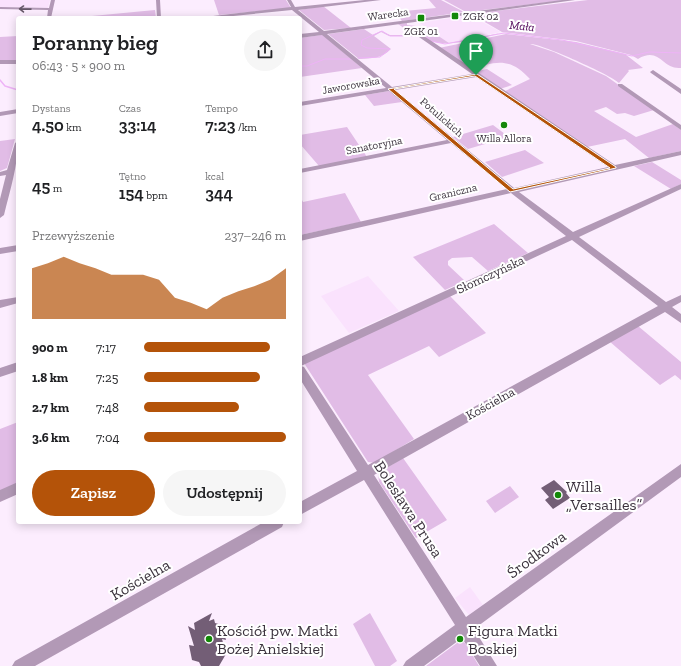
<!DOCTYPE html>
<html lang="pl">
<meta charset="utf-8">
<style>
:root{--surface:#fff;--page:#f6f6f6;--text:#202124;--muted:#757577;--accent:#b45309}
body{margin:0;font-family:"Zilla Slab",serif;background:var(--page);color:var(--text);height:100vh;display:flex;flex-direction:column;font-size:15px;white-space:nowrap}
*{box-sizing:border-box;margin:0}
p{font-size:13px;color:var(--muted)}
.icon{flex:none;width:22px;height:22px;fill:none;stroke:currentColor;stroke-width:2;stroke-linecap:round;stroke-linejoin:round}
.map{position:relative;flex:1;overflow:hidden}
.panel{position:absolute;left:16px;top:16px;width:286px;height:508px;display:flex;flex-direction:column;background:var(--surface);border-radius:4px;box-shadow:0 2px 10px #0003}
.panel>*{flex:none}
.pin{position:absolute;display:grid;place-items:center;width:34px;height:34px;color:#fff;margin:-41px -17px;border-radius:50% 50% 50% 0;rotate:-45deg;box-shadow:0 0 4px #0007}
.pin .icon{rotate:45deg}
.round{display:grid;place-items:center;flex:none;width:42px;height:42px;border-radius:21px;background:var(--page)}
.headline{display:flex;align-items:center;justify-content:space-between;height:68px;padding:0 16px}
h1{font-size:22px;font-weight:600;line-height:30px}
.figures{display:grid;grid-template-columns:repeat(3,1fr);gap:6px;height:68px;padding:4px 16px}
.figures div{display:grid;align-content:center}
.figures b{font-size:17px;font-weight:600}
.figures small{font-size:11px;font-weight:400}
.figures p{font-size:11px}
.chart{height:112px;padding:8px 16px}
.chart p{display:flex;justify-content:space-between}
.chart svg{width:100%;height:72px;margin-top:4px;fill:var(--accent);opacity:.7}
.cta{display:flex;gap:8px;margin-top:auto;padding:8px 16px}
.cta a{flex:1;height:46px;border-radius:24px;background:var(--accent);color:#fff;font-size:16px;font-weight:600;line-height:46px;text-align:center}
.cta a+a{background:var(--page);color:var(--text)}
ul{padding:0 16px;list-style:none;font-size:13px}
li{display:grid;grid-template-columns:64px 48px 1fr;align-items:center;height:30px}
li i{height:10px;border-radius:5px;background:var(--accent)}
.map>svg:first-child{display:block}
.built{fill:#fae2fd}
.green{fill:#e1bce6}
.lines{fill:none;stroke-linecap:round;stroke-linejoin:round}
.stream-far1{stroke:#eeb3f7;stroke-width:1}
.stream{stroke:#eeb3f7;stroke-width:1.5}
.building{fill:#735e76}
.minor{fill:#b299b6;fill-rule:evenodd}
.oneway{stroke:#655768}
.route{fill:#b45309;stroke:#fff;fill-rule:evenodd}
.poi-dot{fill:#138808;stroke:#fff;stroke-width:1.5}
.labels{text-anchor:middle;stroke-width:4;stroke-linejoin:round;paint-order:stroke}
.far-street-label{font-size:11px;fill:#3c333e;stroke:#fff}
.far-poi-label{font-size:11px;fill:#3c333e;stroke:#fff}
.far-water-label{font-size:12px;font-style:italic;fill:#4c0056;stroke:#fff}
.street-label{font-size:13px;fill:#3c333e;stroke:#fff}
.near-poi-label{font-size:16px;fill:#3c333e;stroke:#fff;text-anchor:start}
.near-street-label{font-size:16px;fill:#3c333e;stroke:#fff}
</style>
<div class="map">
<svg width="681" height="666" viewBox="0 0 681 666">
<rect width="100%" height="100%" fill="#fcedfe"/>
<!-- built -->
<path class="built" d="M0,0H50L48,8L0,7Z
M469,15L501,32L449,43L420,23Z
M368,276L399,311L349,333L321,296Z
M470,587L483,605L469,615L455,598Z"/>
<!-- green -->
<path class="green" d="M214,0H286L291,8L219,15Z
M429,0H441L464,12L402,21L394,12L436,8Z
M444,0H566L466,12Z
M588,0H681V68C662,70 660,46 638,59L631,55L576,41L502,32L471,14Z
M323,6L351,28L324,30L299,10Z
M155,10L156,18H92V16Z
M407,23V25L416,26L405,28L412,33L427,32L425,29H428L449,43L501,33C485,37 436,52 425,36H389L381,32L374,36L391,49C381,59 372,58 359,59L328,34L364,29L373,35L381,31L390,35H414L398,24Z
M506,34L576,42L625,54L643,68L628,70L629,71L619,83C611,75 540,43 530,44L554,52L606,76L654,110L634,116L625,113L617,114L606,107L594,111L636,137L673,124L681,130V151L649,158L625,139L587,147L503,92L530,79C509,56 496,62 469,69L439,48Z
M321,35H323L362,68L300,77V38Z
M18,36V60L0,61V37Z
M487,69L512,85L500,89L473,72Z
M389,91L402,102L374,106L365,95Z
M493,125L509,137L468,149L453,137Z
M347,127L367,157L319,166L300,144V135Z
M15,139L7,168L0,171V141Z
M525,150L544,163L502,177L485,162Z
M652,162L681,180V184L671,189L634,166Z
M345,193L361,222L300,235V196L303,202Z
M494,224L528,253L488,271L472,257L452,258L448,261V265L465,281L445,290L413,257Z
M450,296L486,333L439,357L429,346L368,375L414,439L375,463L368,462L304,363Z
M638,326L681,362V380L675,375L660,385L609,341Z
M18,422V484L0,492V429Z
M403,458L447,520L416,538L379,482L378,473Z
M510,486L519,497L495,513L486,501Z
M370,613L397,661L390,666H375L353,624Z
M461,640L465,643L479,666H426Z"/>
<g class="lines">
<!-- stream-far1 -->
<path class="stream-far1" d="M358,58L380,57L390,49L367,48L361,45L362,40L382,31L390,36H425L431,41L445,44L504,33L562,40L632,56L649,52L681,53
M300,66H307L325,59H351"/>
<!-- stream -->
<path class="stream" d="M0,80L5,86L18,90"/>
</g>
<!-- building -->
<path class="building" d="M554,480L567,492L566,493L570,498L553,509L545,500L549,497L541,488Z
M212,613L209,621L214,619L215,623L222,625L226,640L222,639L226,654L219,666H201L199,662L192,660L189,645L194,646L188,626L195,630L194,623Z"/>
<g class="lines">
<!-- minor -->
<path class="minor" d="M51,0H55L51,18H47L48,10L0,9V7L49,8Z
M156,0H160L161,18H157Z
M287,0H291L295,7L365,0H381L298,10L324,31L562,0H575L327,34L392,87L472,74L419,37L424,36L615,165L681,151V155L519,192L573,232L681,184V189L579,237L666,302L681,295V302L672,307L681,314V323L665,312L374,475L466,617L681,464V477L474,629L497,666H480L462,638L424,666H403L406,661L455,625L364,480L300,515V502L357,471L300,379V357L566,236L511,193L300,241V235L507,189L451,143L300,173V169L447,140L389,91L300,106V102L386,88L322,35L300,38V34L319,32L292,10L213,18H196L291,7ZM476,77L608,167L514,188L395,90ZM572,240L658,306L368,465L304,367L301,366Z
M0,60H18V64H0Z
M653,70L681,89V94L651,73L650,72Z
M618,84H622L681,125V130L618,86Z
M18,109V113L0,116V112Z
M18,141C18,166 10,190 4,215L0,218V199L6,175L0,176V172L7,170L15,143Z
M18,245V251L0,254V248Z
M18,297V303L0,308V300Z
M18,362V371L0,377V368Z
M18,482V494L0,502V490Z
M264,522H284L282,527L35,666H12L15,661Z"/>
</g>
<!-- one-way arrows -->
<defs><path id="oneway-shaft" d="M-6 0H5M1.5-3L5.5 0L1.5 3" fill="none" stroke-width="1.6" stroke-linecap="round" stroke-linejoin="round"/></defs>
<use class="oneway" href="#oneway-shaft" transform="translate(25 9) rotate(-179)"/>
<!-- route -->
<path class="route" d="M477,74L616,167V168L510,192L388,89ZM475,76L610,168L513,189L394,89Z"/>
<!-- markers -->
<g class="poi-dot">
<rect x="451" y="12" width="8" height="8" rx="2"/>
<rect x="417" y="14" width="8" height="8" rx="2"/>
<circle cx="504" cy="125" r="4"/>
<circle cx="558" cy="495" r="4"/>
<circle cx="209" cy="639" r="4"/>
<circle cx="460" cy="639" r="4"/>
</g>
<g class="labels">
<!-- far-street labels -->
<g class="far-street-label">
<text transform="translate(388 14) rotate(-8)" y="4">Warecka</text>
<text transform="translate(351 85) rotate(-10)" y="4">Jaworowska</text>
<text transform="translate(442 117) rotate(41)" y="4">Potulickich</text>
<text transform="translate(374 145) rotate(-11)" y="4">Sanatoryjna</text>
<text transform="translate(453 192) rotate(-13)" y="4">Graniczna</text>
</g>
<!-- far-poi labels -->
<g class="far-poi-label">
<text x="463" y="20" text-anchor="start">ZGK 02</text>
<text x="421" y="35">ZGK 01</text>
<text x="504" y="142">Willa Allora</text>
</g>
<!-- far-water labels -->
<g class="far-water-label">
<text transform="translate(522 26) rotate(6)" y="4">Mała</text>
</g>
<!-- street labels -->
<g class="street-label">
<text transform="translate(490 274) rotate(-25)" y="5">Słomczyńska</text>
<text transform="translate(490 403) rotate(-29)" y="5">Kościelna</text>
</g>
<!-- near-poi labels -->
<g class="near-poi-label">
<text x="566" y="492">Willa<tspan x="566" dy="18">„Versailles”</tspan></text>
<text x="217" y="636">Kościół pw. Matki<tspan x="217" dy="18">Bożej Anielskiej</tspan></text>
<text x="468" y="636">Figura Matki<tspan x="468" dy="18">Boskiej</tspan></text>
</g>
<!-- near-street labels -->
<g class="near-street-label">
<text transform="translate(409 509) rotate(57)" y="6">Bolesława Prusa</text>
<text transform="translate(536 554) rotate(-36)" y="6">Środkowa</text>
<text transform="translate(140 579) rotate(-30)" y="6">Kościelna</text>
</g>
</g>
</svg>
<div class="pin" style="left:476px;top:75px;background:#1e9e55"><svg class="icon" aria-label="arrive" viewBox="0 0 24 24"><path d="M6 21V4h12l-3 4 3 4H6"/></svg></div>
<section class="panel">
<div class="headline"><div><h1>Poranny bieg</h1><p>06:43 · 5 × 900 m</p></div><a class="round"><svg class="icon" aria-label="share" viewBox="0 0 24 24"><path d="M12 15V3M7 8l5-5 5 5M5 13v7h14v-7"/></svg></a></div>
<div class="figures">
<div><p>Dystans</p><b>4.50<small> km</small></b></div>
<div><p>Czas</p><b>33:14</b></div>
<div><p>Tempo</p><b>7:23<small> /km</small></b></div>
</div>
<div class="figures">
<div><b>45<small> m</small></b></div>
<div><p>Tętno</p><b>154<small> bpm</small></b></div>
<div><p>kcal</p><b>344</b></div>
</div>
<div class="chart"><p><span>Przewyższenie</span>237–246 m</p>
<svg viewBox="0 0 160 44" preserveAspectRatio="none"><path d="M0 44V13L10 10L20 6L30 10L40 13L50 17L60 17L70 17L80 20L90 31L100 34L110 38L120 31L130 27L140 24L150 20L160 13V44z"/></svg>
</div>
<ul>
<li><b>900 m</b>7:17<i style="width:89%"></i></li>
<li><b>1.8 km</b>7:25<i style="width:82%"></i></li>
<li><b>2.7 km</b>7:48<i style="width:67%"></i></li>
<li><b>3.6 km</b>7:04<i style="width:100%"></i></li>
</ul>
<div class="cta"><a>Zapisz</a><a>Udostępnij</a></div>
</section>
</div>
